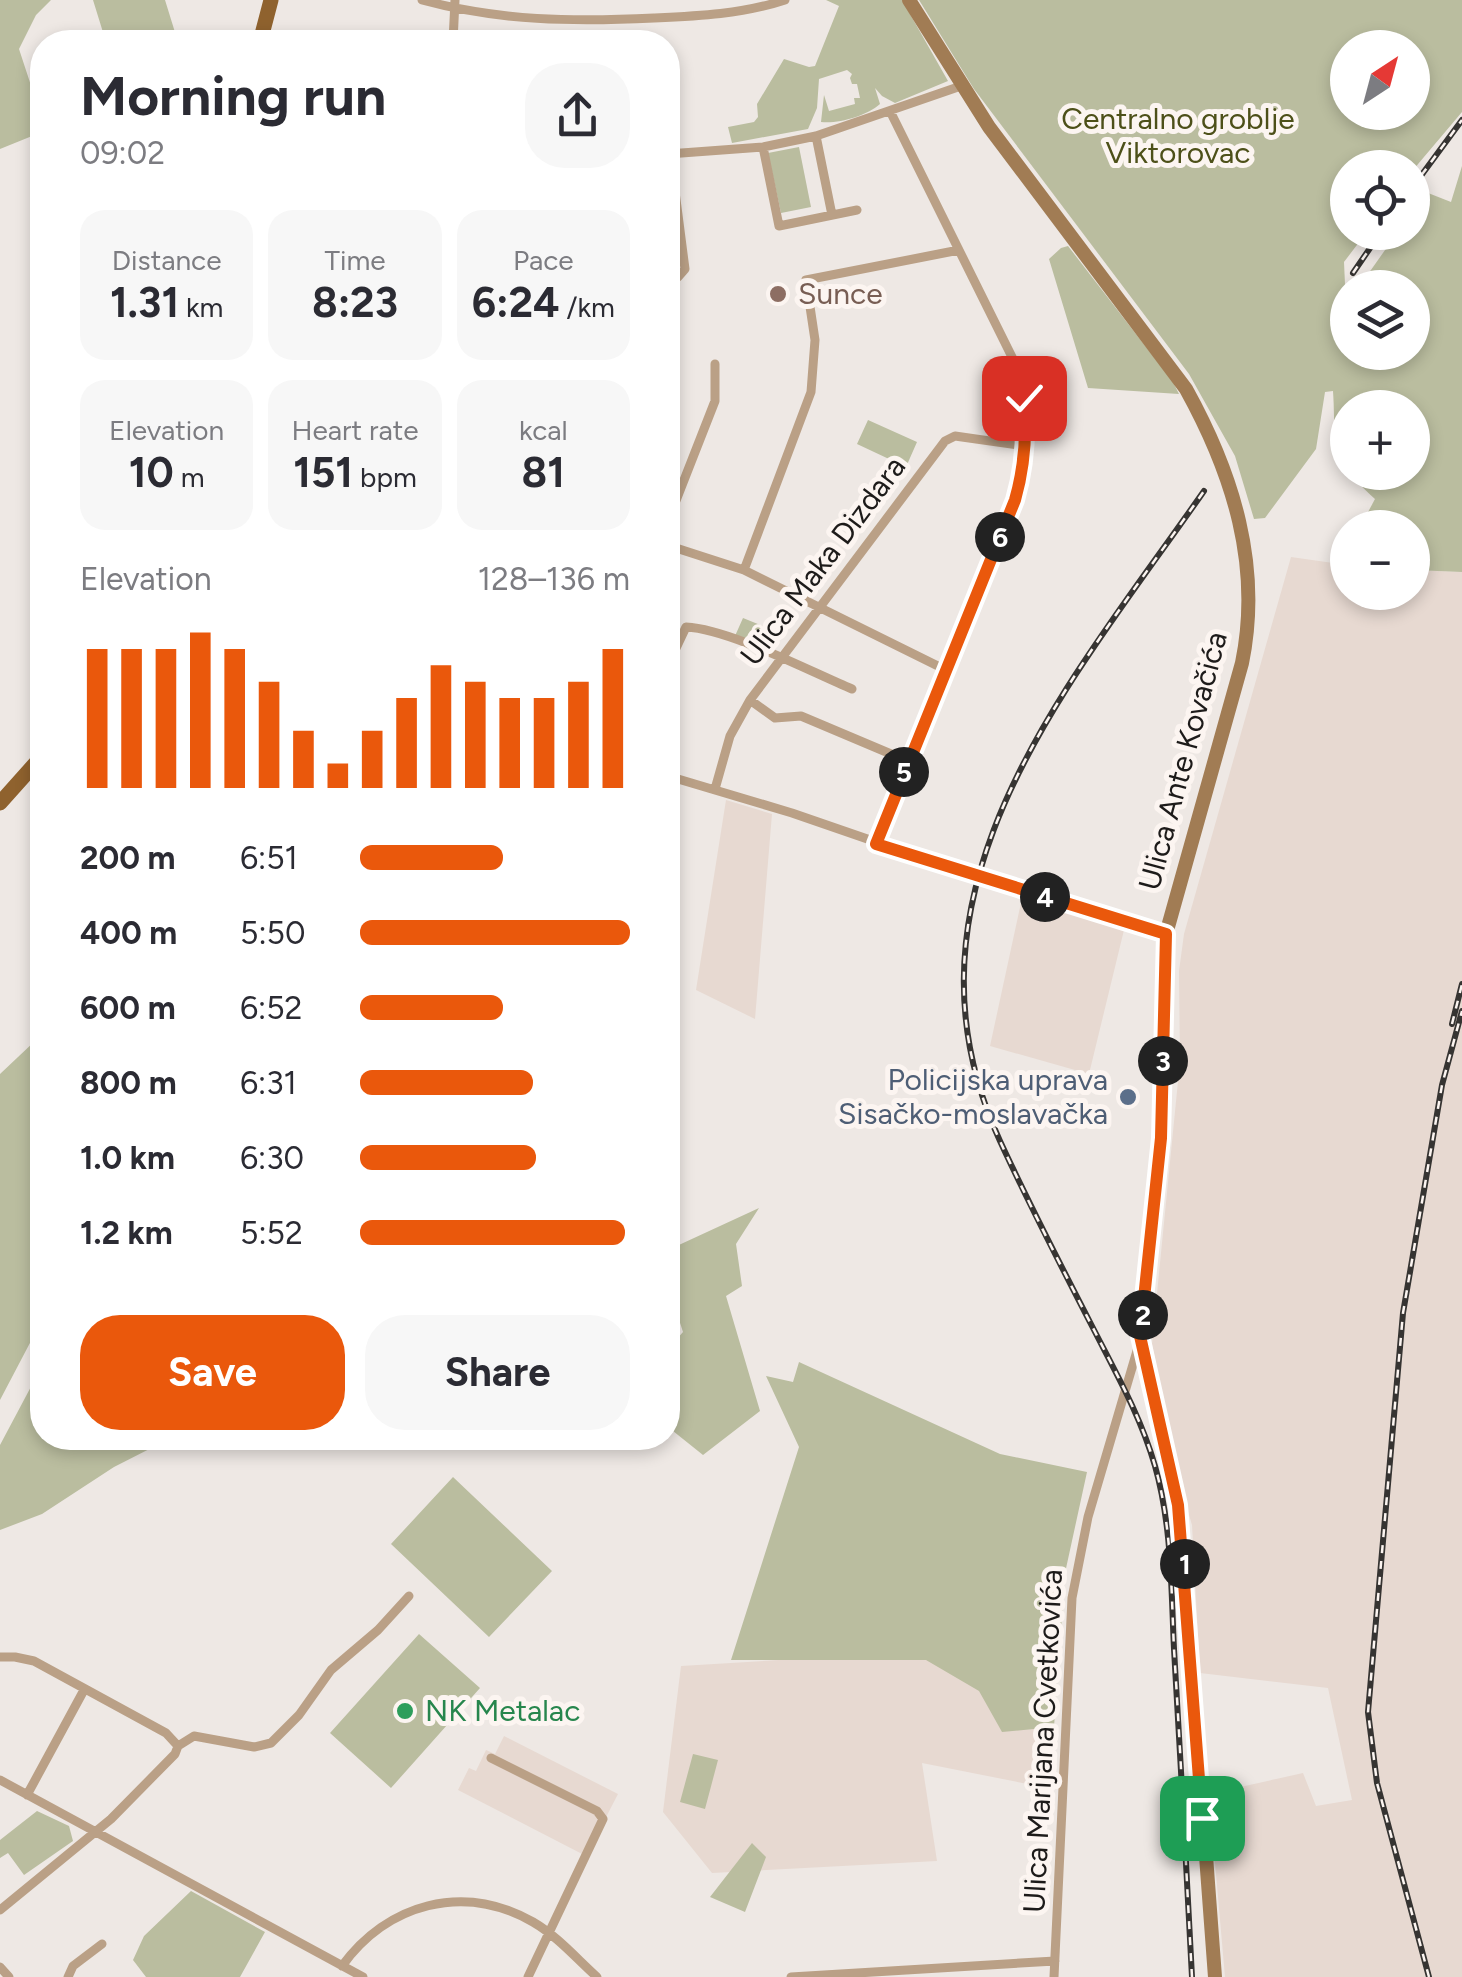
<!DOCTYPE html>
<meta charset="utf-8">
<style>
:root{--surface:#fff;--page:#f7f7f7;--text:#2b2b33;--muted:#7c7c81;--accent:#ea580c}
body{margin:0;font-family:Figtree,sans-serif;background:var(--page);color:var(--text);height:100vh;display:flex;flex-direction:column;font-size:38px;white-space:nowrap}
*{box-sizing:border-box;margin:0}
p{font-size:32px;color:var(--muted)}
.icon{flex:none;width:55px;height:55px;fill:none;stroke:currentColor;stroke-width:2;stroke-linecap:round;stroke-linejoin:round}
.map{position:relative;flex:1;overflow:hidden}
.drawer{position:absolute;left:30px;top:30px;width:650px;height:1420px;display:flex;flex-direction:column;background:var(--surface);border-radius:40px;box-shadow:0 5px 15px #0003}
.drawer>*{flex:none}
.needle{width:65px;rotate:36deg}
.fabs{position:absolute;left:1330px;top:30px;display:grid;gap:20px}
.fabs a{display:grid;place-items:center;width:100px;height:100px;border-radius:50%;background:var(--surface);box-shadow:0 5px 15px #0003;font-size:50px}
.pin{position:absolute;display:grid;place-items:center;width:85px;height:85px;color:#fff;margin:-42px;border-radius:20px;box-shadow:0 5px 15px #0006}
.km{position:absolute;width:50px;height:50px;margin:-25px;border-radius:50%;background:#222;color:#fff;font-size:28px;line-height:50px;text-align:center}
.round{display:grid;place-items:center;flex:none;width:105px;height:105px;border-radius:40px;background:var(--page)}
.head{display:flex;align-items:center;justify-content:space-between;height:170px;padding:0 50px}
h1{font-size:55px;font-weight:700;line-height:75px}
.stats{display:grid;grid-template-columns:repeat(3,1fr);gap:15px;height:170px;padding:10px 50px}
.stats div{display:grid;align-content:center;border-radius:25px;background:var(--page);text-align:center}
.stats b{font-size:42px;font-weight:700}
.stats small{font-size:28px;font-weight:400}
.stats p{font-size:28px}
.chart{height:280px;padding:20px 50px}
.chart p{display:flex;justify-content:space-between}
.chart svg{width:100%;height:180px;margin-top:10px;stroke:var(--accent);stroke-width:6}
.cta{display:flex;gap:20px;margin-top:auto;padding:20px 50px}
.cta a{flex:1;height:115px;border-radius:40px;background:var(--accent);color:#fff;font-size:40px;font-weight:700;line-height:115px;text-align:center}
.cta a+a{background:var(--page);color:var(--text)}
ul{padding:0 50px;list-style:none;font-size:32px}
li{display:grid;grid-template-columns:160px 120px 1fr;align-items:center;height:75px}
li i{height:25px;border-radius:12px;background:var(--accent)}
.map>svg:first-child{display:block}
.built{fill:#e7d9d1}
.green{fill:#babd9f;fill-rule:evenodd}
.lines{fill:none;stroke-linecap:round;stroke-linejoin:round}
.minor{stroke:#baa086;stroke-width:9}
.secondary{stroke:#a17c54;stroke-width:14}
.primary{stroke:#8f622e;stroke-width:15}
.rail-casing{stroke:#363432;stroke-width:6}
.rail{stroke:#fcf5f1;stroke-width:2.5;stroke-dasharray:8;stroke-linecap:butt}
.route-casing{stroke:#fff;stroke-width:20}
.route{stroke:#ea580c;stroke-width:12}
.education-dot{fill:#8d6e63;stroke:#fcf5f1;stroke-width:4}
.service-dot{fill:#5c6f8a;stroke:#fcf5f1;stroke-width:4}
.leisure-dot{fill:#2e9e5b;stroke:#fcf5f1;stroke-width:4}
.labels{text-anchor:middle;stroke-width:10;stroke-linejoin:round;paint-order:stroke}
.park-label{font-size:30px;fill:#4d5019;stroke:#fcf5f1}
.education-label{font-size:30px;fill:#785e54;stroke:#fcf5f1;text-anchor:start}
.street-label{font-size:30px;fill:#1d1b1a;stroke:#fcf5f1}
.service-label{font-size:30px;fill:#4e5e75;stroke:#fcf5f1;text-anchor:end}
.leisure-label{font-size:30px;fill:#27864d;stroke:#fcf5f1;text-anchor:start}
</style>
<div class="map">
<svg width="1462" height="1977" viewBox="0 0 1462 1977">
<rect width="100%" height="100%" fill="#eee8e4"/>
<!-- built -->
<path class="built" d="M1291,557L1347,565L1348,592H1412L1413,570L1462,572V1977H1225L1209,1794L1303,1773L1316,1806L1352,1800L1328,1688L1200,1673L1192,1525L1181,1488L1152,1344L1180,1061L1179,971L1184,934Z
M726,800L772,814L755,1019L696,990Z
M1022,898L1124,930L1089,1074L990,1046Z
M925,1651L1049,1723L1048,1788L922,1763L937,1861L712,1873L663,1812L681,1666Z
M504,1736L618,1794L586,1856L458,1790L469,1768L476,1771L486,1750L495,1754Z"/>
<!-- green -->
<path class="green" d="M0,0H51L36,15L19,49L42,119V132L0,149Z
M93,0H165L178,42H106Z
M826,0H902L948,81L895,103L882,96L875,88L880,104C866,116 839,124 821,122L824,95L829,111L855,104L854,98H860L857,84H852L850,78L852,74L847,70L819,79L817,108L808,129L732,143L728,127L754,122L758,117L757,104L784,59L809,67L815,66L839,6Z
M919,0H1462V112L1413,170L1348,168V232L1366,233L1344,262L1348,352H1412V288L1359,287L1397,233L1412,232L1413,208L1423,191L1451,202L1462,166V572L1413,570L1412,528L1360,527L1375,499C1325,452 1337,454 1333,391L1325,392L1316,449L1265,518L1254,519L1235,456L1189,374L974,89ZM1348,48H1412V112H1348ZM1348,408H1412V472L1400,473L1392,486L1386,482L1384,473L1348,472Z
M799,147L811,207L781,213L768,153Z
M1068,246L1173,382L1179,394L1088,388L1049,259L1061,248Z
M868,420L917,442L906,467L857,444Z
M743,618L778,632L766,649L735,636Z
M42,1038V1320L0,1400V1074L36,1040Z
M759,1208L736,1244L742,1286L726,1296L760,1411L703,1455L668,1427V1349L683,1332L668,1286V1250Z
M799,1362L1000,1454L1087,1472L1065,1573L1054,1727L1002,1732L979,1691L926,1660H731L799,1447L766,1376L793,1382Z
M42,1366V1438H171L114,1467L42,1514L0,1530V1445Z
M453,1477L552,1571L489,1637L391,1544Z
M419,1634L480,1688L391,1788L330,1733Z
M693,1754L718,1760L705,1809L680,1802Z
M37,1811L69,1826L73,1841L24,1875L8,1853L0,1858V1840Z
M752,1843L766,1857L745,1912L710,1897Z
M191,1891L265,1932L240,1977H146L133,1960L144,1936Z"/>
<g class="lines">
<!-- minor -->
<path class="minor" d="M422,0C499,21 574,22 654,18C698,16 743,14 785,0
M453,42L455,0
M816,136L832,215
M763,147L779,226L857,210
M668,154L763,147L816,136L961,86
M668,279L678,277L685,269L670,153
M668,521L715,401V364
M668,542L676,548L744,570L946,670
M744,570L811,392L815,340L806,280L959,250
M668,665L686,627C729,629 809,671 852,689
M750,700L775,718L801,716L891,754
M668,776L792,813L966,873L1166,934
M715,789L730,736L750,700L945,441L955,436L1025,446
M875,844L1015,500C1028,455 1031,408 1015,363L890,111
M0,1657H15L34,1661L166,1733L178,1746
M491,1758L597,1811L603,1819L528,1977
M0,1780L363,1977
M27,1795L84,1690
M0,1910L111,1819L175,1754L178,1746L194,1736L254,1747L271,1743L299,1715L331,1670L378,1630L409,1596
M342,1966C387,1904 463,1882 533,1922C557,1936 576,1958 597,1977
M0,1967L9,1977
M68,1977L73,1966L102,1944
M791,1977L1055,1961
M1054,1977L1072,1598L1088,1517L1139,1344"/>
<!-- secondary -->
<path class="secondary" d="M909,0L989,127L1186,389C1233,474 1262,566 1242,663L1166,934L1161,1138L1140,1336L1182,1533L1215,1977"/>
<!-- primary -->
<path class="primary" d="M260,42L271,0
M0,803L42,756"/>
<defs>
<path id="rail" d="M1412,188L1462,120
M1353,273L1381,232
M1452,1024L1462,984
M1192,1977C1186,1868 1181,1758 1174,1649C1171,1588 1172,1526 1155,1466C1141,1417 1116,1373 1093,1328C1061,1266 1029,1204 1000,1141C885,891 1069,685 1204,491
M1429,1977L1377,1783L1368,1712L1403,1313L1442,1085L1462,1011"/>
</defs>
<!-- rail casing -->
<use href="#rail" class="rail-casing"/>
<!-- rail -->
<use href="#rail" class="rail"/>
</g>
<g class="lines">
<defs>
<path id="route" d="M1024,398C1027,433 1025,465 1015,500L876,844L1166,934L1161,1138L1140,1336L1178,1505L1202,1818"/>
</defs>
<!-- route casing -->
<use href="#route" class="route-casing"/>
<!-- route -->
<use href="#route" class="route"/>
</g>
<!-- markers -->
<circle class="education-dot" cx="778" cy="294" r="10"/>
<circle class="service-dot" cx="1128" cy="1097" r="10"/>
<circle class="leisure-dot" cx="405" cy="1711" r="10"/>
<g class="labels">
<!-- park labels -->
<g class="park-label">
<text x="1178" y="129">Centralno groblje<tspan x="1178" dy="34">Viktorovac</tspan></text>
</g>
<!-- education labels -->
<g class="education-label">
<text x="798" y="304">Sunce</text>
</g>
<!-- street labels -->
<g class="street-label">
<text transform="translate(823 561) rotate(-53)" y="10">Ulica Maka Dizdara</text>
<text transform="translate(1183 761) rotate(-75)" y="10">Ulica Ante Kovačića</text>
<text transform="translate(1043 1741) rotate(-87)" y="10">Ulica Marijana Cvetkovića</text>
</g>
<!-- service labels -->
<g class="service-label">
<text x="1108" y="1090">Policijska uprava<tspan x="1108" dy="34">Sisačko-moslavačka</tspan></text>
</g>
<!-- leisure labels -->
<g class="leisure-label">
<text x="425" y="1721">NK Metalac</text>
</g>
</g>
</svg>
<div class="fabs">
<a><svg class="needle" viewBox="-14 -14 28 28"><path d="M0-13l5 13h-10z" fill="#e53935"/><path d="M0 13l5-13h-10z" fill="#7c7c81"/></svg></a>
<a><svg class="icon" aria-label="locate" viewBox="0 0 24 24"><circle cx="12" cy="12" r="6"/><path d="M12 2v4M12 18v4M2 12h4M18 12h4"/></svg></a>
<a><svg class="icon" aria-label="layers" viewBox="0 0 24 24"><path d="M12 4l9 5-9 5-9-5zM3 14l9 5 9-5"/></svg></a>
<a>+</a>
<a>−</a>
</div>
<div class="pin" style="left:1202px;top:1818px;background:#1e9e55"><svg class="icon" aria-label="arrive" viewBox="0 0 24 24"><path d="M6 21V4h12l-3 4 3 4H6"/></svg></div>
<div class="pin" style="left:1024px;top:398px;background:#d93025"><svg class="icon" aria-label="check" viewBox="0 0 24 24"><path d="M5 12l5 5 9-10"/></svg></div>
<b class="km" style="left:1185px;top:1564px">1</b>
<b class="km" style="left:1143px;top:1315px">2</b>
<b class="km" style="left:1163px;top:1061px">3</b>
<b class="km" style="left:1045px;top:897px">4</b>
<b class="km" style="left:904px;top:772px">5</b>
<b class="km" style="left:1000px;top:537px">6</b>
<section class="drawer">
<div class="head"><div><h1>Morning run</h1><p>09:02</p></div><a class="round"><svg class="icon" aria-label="share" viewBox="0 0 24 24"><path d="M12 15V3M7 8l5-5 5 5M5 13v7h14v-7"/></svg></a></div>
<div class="stats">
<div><p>Distance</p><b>1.31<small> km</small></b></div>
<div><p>Time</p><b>8:23</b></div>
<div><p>Pace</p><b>6:24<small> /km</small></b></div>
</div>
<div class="stats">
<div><p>Elevation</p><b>10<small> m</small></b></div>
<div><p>Heart rate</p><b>151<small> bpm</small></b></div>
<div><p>kcal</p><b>81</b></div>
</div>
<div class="chart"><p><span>Elevation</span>128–136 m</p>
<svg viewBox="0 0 160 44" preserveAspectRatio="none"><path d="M5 44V10M15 44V10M25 44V10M35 44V6M45 44V10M55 44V18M65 44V30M75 44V38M85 44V30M95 44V22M105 44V14M115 44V18M125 44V22M135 44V22M145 44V18M155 44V10"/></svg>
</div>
<ul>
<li><b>200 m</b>6:51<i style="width:53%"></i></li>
<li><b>400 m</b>5:50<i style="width:100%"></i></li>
<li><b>600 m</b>6:52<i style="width:53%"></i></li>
<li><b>800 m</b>6:31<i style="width:64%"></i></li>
<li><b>1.0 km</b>6:30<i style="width:65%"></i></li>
<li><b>1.2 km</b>5:52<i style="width:98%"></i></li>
</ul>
<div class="cta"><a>Save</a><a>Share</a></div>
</section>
</div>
